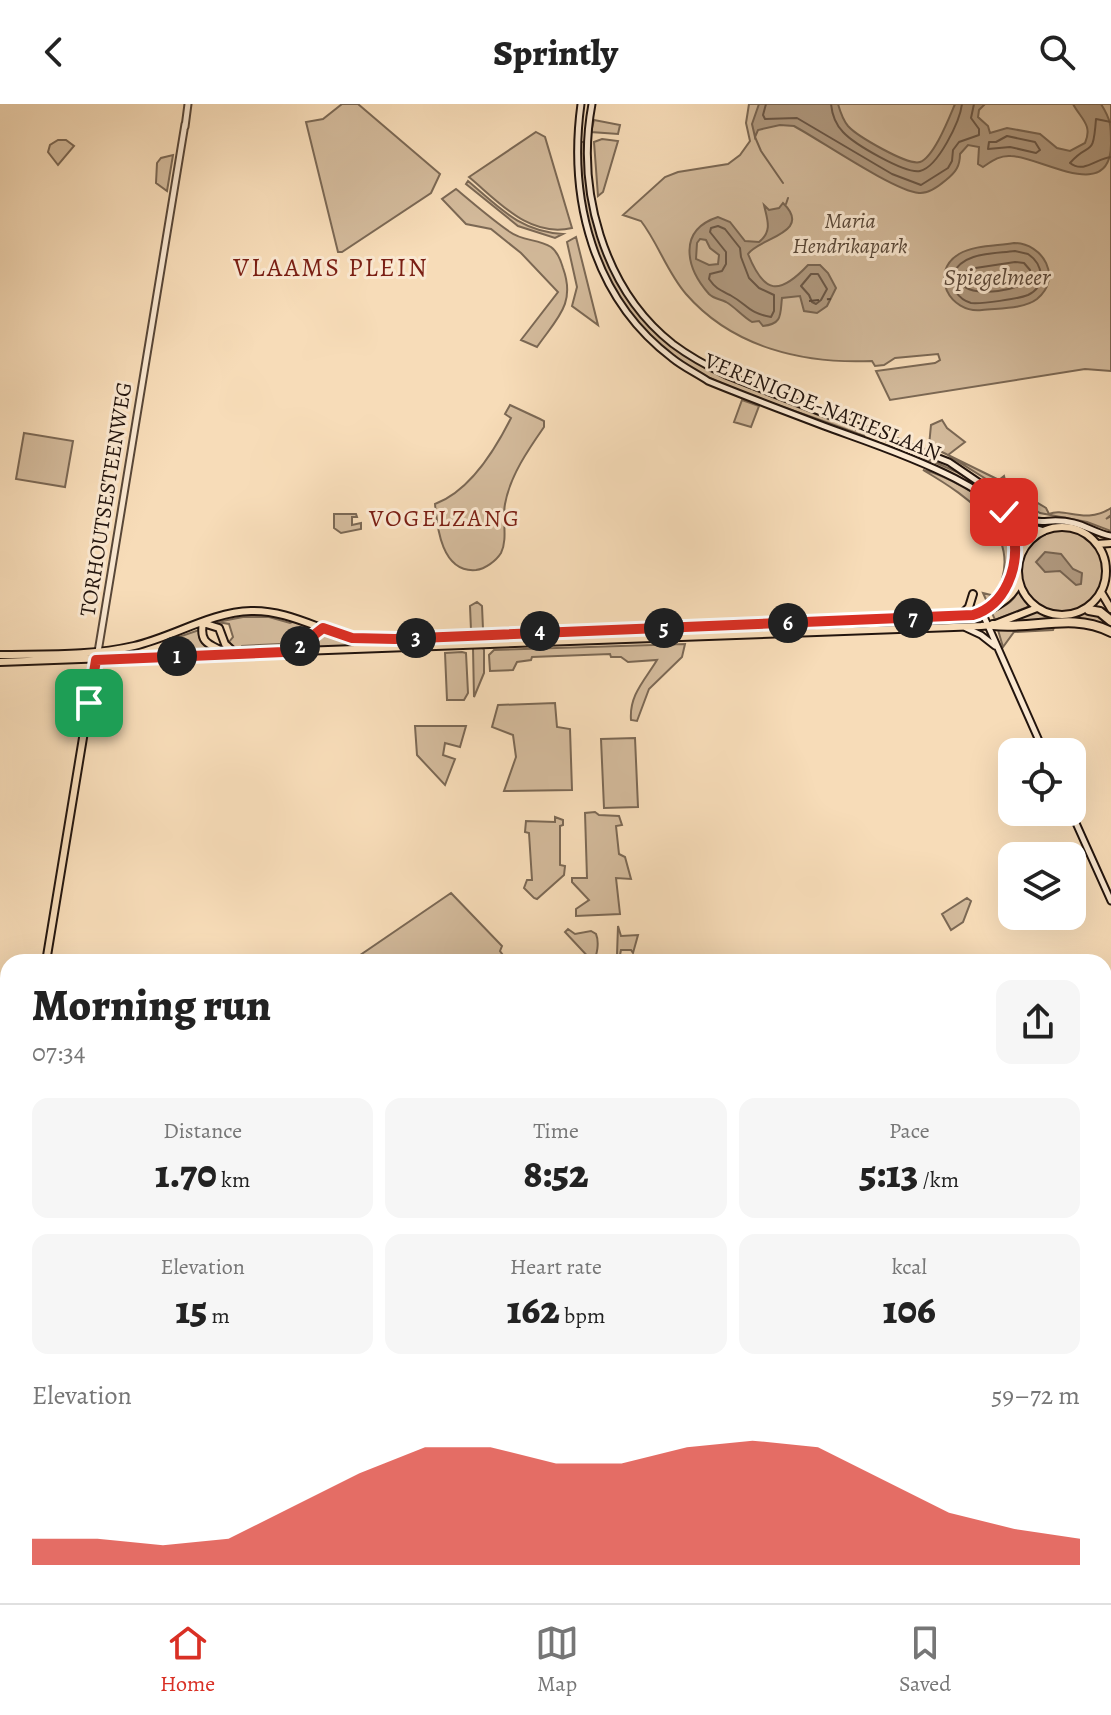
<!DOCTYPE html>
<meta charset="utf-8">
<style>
:root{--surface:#fff;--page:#f6f6f6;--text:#222;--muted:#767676;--line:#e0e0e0;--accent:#d93025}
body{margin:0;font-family:Alegreya,serif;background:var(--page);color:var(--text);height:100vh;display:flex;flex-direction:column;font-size:30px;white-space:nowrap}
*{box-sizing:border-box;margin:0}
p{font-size:26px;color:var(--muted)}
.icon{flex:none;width:44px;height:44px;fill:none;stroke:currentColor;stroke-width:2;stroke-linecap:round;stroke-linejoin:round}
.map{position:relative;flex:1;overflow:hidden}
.details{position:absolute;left:0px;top:850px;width:1112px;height:650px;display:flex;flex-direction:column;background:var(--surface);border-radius:24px 24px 0 0;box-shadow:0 8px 32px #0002}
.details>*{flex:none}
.fabs{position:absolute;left:998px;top:634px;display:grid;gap:16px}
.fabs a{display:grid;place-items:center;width:88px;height:88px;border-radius:16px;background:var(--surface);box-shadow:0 8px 32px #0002;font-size:40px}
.pin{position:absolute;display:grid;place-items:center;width:68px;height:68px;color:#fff;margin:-34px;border-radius:16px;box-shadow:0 4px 12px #0006}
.km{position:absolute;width:40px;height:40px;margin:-20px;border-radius:50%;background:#222;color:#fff;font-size:22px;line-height:40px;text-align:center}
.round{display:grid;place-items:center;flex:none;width:84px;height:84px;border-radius:16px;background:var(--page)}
.headline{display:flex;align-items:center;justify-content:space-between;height:136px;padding:0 32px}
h1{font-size:44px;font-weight:800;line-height:60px}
.metrics{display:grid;grid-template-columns:repeat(3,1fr);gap:12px;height:136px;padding:8px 32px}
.metrics div{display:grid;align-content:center;border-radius:16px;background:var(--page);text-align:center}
.metrics b{font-size:40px;font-weight:800}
.metrics small{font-size:22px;font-weight:400}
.metrics p{font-size:22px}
.chart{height:224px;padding:16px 32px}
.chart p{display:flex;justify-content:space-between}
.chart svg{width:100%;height:144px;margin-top:8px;fill:var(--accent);opacity:.7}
header{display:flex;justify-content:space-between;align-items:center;height:104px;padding:0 32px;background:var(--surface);font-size:36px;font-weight:800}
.dock{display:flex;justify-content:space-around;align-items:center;height:112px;border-top:2px solid var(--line);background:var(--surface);font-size:22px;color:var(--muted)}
.dock a{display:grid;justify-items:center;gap:4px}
.dock .active{color:var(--accent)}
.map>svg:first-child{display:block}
.green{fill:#d3ba9b;stroke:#7b6854;stroke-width:2}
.water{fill:#af987e;stroke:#776451;stroke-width:2;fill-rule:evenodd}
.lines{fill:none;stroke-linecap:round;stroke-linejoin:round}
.shore{stroke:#695646;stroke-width:2}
.stream{stroke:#776451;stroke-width:2}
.ferry{stroke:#5b493b;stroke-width:2;stroke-dasharray:10 8;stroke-linecap:butt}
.tertiary-casing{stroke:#584738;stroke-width:9}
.secondary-casing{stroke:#23150e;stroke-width:9}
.primary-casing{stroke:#23150e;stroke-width:10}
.motorway-casing{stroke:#23150e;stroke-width:12}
.tertiary{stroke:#fae8d1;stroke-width:5}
.secondary{stroke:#fae8d1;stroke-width:5}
.primary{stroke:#f7dcb8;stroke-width:6}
.motorway{stroke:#f7dcb8;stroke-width:8}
.route-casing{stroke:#fff;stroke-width:16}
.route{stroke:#d93025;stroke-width:10}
.labels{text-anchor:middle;stroke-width:6;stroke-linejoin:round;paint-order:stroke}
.park-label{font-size:22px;font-style:italic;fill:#584738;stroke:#fae8d1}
.street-label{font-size:22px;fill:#23150e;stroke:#fae8d1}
.water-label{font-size:24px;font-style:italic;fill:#5b493b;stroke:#fae8d1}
.neighbourhood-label{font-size:24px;letter-spacing:2px;fill:#7a1f14;stroke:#fae8d1}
.quarter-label{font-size:26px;letter-spacing:2px;fill:#7a1f14;stroke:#fae8d1}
</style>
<header><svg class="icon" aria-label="back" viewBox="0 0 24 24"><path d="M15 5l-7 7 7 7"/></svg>Sprintly<svg class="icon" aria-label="search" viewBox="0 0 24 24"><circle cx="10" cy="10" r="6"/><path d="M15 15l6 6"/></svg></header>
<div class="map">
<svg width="1111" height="1499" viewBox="0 0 1111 1499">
<rect width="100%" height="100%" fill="#f7dcb8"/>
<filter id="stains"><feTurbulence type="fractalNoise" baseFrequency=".0025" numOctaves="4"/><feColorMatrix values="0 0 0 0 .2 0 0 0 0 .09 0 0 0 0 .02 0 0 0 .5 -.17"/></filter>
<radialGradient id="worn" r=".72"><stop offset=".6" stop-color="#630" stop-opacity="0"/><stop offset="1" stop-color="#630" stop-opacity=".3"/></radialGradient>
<!-- green -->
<path class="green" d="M342,0H358L440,70L431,89L342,148H338L306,18L323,15Z
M749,0H1111V267L1085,265L890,296L876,267L935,259L940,256L938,250L895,254L884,261L875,262L872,257C804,260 733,244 686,190C667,168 658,139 641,117L623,111L665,73L678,68L728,60L740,51L750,37L746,19Z
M594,16L620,21L618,30L591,28Z
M536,28L545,33L572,124C529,134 499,98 469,73Z
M602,35L618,37L603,88L598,92L594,38Z
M58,36H66L74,42L58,61L48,48L50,41Z
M579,38H584C584,70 591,98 600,128C639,263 750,282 866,327L864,332C815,313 764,298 716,277C643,245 592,171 582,93C579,75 580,56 579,38Z
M173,51L167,87L156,79L157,59L161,54Z
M468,77C500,104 519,127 563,130L555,134L518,122L466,80Z
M456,85C473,99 491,115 510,128C522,137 538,135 551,143C558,148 561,157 563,164C576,200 557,214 537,243L521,236L558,188L521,149L491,125L466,120L442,95Z
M576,133L598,221L572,202L577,183L567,138Z
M742,296L759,302L751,323L734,318Z
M510,301L540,315L544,317V323C528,346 510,372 505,400C502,416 508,435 501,449C496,457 485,465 476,466C442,469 437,424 435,400C470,387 495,346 511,314L505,310Z
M942,316L947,324L965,338L948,351L999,376L1004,372L1006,380L1046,404L1049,410C1065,403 1085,421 1111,404V411L1106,415L1111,412V427L1087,418L1040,409L946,350L929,342L931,321Z
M24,329L73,337L65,383L16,375Z
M889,338L957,368L980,382L1037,427L1028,434C1001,384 937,362 888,342Z
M923,366C946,371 997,399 1008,420C1015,434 1011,450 1010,464C1008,480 1002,492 988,500L983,489L995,492C1028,432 969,393 923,366Z
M334,410H356L357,413H352V421L361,419V425L341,429L334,424Z
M1021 467a41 41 0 1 1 82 0a41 41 0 1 1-82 0Z
M1018,485L1030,502L995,516L992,509C1002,503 1016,498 1018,485Z
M477,498L482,502L483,525L471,526L470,502Z
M1032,507L1063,514L1092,507L1111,519V526L1101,521L1007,518Z
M243,513H269L290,519L295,517L306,523L307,532L301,537L280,545L279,540L242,542L241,545H235L229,538L233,533L229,520L217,518Z
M1055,521L1053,526L1014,528L1003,543L998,526Z
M754,524V527L491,539V534Z
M199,526L202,539L215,547L171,549L170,536Z
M323,528L347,535L464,533V538L304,544Z
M685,540L682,553L649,585L637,617L631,616C629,591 645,576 657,556L628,558L621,553H611L610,550L532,553L531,556L517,558L513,566L490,567L489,551L494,546Z
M473,544H483L484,546V569L474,593Z
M462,548L466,549L468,589L464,596H447L445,549Z
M555,599L557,623L570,625L572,686L504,687L516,653L513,631L492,623L498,601Z
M415,622H466L460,643L445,639L443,651L455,655L445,681L417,651Z
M635,634L638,703L604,704L601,635Z
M595,708L599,711L619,712L622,721L616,722L619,750L625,753L631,775L616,774L620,810L576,812V805L589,796L572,778V774H587L585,709Z
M555,713L563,716V721L560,722V761L565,762L564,771L537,795L534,794L524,784L527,776H532L529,729L525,728L526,717L555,718Z
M451,789L502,842L500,847L508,858H350Z
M967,794L971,797L963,818L951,826L942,810Z
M618,822L621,832L638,831L633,849L631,846H621L620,851H617Z
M568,825L575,830L591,827L596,830C599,837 598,853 592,857L565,828Z
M45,1492H378L365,1499H43Z
M577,1492H673L688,1499H572Z
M686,1492H1057L1049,1499H700Z"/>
<!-- water -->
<path class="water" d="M759,0H838C840,7 843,16 848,22C857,32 908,62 920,58C934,53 949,14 955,0H985L979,6L978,13L988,22L990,29L1007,24L1040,30L1057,44L1070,47L1085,39C1093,21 1081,15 1073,0H1101C1111,16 1111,21 1111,40C1111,100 1041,53 1011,52C1000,51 992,57 983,63L978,60L979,43L968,41L960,50C960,62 956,68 946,76C939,82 929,90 919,89C894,87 820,36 794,22L780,21L758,26L755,33L752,20Z
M783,99C814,129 758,134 748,150C764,190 779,192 808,161H820L828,169L836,184L827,202L817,209L804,207L800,192L782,194C780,210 783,220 763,222L759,217L752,218C742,212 735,203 726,198C720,195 714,195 709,190C685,163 678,126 718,113L730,118L745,137L759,138C773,127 767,115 764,101L769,106L779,104ZM700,135L706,136L710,144L719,151L718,160L709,161L696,155L697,139Z
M1014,139C1043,139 1063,174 1037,195C1024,205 999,204 982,206C950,210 928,169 959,150C974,141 997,142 1014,139Z
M1045,448L1061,450L1073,465L1082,469L1081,480L1076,481L1060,467L1045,468L1036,458Z"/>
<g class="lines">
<!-- shore -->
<path class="shore" d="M766,0L763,11L765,15L797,14L892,70L921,81L948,64L952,57L953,46L959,38L979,31V25L971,14L974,0
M831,0C832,10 836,21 843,28C854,40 905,70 920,67C938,63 960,17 962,0
M1111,18L1096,15C1093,56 1090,36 1070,59C1084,70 1097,54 1111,53
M1007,32L1035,38L1040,46L1036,49L1010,43L988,45L989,38H996Z
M718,122L725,125L740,144L741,153L749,174L759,184L774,191V207L771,213C748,209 748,201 730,191C720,186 716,185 709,175L710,170L722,167L726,160V148L710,128L711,124Z
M1015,147L1028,150C1043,160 1047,182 1028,191C1018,195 982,200 971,199C964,197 960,194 956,188L953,170C963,148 993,150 1015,147Z
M1015,158L1024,159L1030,166V174C1022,187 975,193 964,182L963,172L969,165Z
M811,170H818L827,185L821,196L816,200L812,198L809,191L801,182Z"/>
<!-- stream -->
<path class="stream" d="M755,33L761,47L783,79
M786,100L788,94
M1109,1239L1111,1237
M1104,1459L1111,1466
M526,1492L531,1499
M685,1492L699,1499
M923,1492L926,1495
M929,1498L930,1499
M39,1499L42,1492
M54,1499L55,1492
M134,1499L135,1492
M233,1499L236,1492
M275,1499L276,1492
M1049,1499L1057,1492"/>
<!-- ferry -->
<path class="ferry" d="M809,197L831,195"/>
<defs>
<path id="tertiary" d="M185,23L188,0
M98,548L185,20"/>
<path id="secondary" d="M581,0C568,95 593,194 672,254C683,263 696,269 708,277C747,293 785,307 824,322C877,342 1009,381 1027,440
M592,0C576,85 603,185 673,240C689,252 707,262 726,271L949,358L993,388L1026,422L1044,427
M1009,401C1040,429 1042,411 1074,419C1087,422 1098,430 1111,432
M1005,413C1020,433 1016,472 1002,492C997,499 989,503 982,508L1044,648
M966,524L981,531L995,542
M1071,708L1111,797"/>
<path id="primary" d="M1018 467a44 44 0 1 1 88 0a44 44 0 1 1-88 0Z
M1097,440L1111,439
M1101,488L1111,505
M959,513L969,503L973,490
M203,519L219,524L225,540L235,549
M203,519C199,540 210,540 226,549
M291,546L300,542L323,524
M0,551C44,550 91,552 134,542C173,533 211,508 251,507C292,506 324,530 363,536L959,513C982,510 1010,501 1019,478
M0,558L981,522L993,521L1037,504
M46,858L96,555
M0,1139L8,1091"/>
<path id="motorway" d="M1089,506L1100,508L1111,517
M993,521C1034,526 1072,508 1111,528"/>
</defs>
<!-- tertiary casing -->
<use href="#tertiary" class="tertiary-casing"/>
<!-- secondary casing -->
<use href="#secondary" class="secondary-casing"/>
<!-- primary casing -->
<use href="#primary" class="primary-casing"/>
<!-- motorway casing -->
<use href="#motorway" class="motorway-casing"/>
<!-- tertiary -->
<use href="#tertiary" class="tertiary"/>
<!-- secondary -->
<use href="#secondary" class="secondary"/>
<!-- primary -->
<use href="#primary" class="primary"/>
<!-- motorway -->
<use href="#motorway" class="motorway"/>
</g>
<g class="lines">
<defs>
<path id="route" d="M89,599L96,556L284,548L300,542L323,524L352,534L395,535L973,511C1006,501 1019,463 1014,432C1012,423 1006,416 1004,408"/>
</defs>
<!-- route casing -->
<use href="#route" class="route-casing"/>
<!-- route -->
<use href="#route" class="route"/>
</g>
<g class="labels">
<!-- park labels -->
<g class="park-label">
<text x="850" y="124">Maria<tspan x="850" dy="25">Hendrikapark</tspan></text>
</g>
<!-- street labels -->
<g class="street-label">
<text transform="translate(823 302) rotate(22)" y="8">VERENIGDE-NATIESLAAN</text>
<text transform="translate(105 395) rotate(-81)" y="8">TORHOUTSESTEENWEG</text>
</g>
<!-- water labels -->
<g class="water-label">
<text x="997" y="181">Spiegelmeer</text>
</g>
<!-- neighbourhood labels -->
<g class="neighbourhood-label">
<text x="445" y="422">VOGELZANG</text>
</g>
<!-- quarter labels -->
<g class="quarter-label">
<text x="331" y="172">VLAAMS PLEIN</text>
</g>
</g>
<rect width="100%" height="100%" filter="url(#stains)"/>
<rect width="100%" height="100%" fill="url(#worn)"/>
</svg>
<div class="fabs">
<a><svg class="icon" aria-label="locate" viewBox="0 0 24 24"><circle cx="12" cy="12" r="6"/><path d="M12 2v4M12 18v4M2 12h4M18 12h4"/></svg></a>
<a><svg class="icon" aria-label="layers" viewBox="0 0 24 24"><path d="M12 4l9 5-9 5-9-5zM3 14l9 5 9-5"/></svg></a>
</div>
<div class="pin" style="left:89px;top:599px;background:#1e9e55"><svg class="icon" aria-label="arrive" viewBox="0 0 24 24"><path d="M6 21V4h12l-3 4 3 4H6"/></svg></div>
<div class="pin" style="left:1004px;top:408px;background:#d93025"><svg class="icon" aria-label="check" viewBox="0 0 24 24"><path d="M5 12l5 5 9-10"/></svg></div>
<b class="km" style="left:177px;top:552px">1</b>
<b class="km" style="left:300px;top:542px">2</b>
<b class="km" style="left:416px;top:534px">3</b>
<b class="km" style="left:540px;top:527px">4</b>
<b class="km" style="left:664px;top:524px">5</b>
<b class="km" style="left:788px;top:519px">6</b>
<b class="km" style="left:913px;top:514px">7</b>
<section class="details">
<div class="headline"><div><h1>Morning run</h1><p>07:34</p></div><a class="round"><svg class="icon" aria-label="share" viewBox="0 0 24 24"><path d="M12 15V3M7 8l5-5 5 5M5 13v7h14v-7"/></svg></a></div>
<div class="metrics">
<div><p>Distance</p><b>1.70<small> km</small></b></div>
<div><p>Time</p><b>8:52</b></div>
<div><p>Pace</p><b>5:13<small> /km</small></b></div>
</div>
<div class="metrics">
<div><p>Elevation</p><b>15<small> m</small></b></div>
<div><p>Heart rate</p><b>162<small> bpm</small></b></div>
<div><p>kcal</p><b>106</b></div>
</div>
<div class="chart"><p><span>Elevation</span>59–72 m</p>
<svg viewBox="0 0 160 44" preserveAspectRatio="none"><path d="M0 44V36L10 36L20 38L30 36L40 26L50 16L60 8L70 8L80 13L90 13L100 8L110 6L120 8L130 18L140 28L150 33L160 36V44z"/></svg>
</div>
</section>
</div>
<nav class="dock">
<a class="active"><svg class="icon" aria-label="home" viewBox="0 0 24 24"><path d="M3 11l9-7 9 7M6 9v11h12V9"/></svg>Home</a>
<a><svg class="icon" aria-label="map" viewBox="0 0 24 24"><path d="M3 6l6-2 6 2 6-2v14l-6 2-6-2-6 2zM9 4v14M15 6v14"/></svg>Map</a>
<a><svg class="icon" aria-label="saved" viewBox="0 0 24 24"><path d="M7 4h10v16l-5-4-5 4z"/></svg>Saved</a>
</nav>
